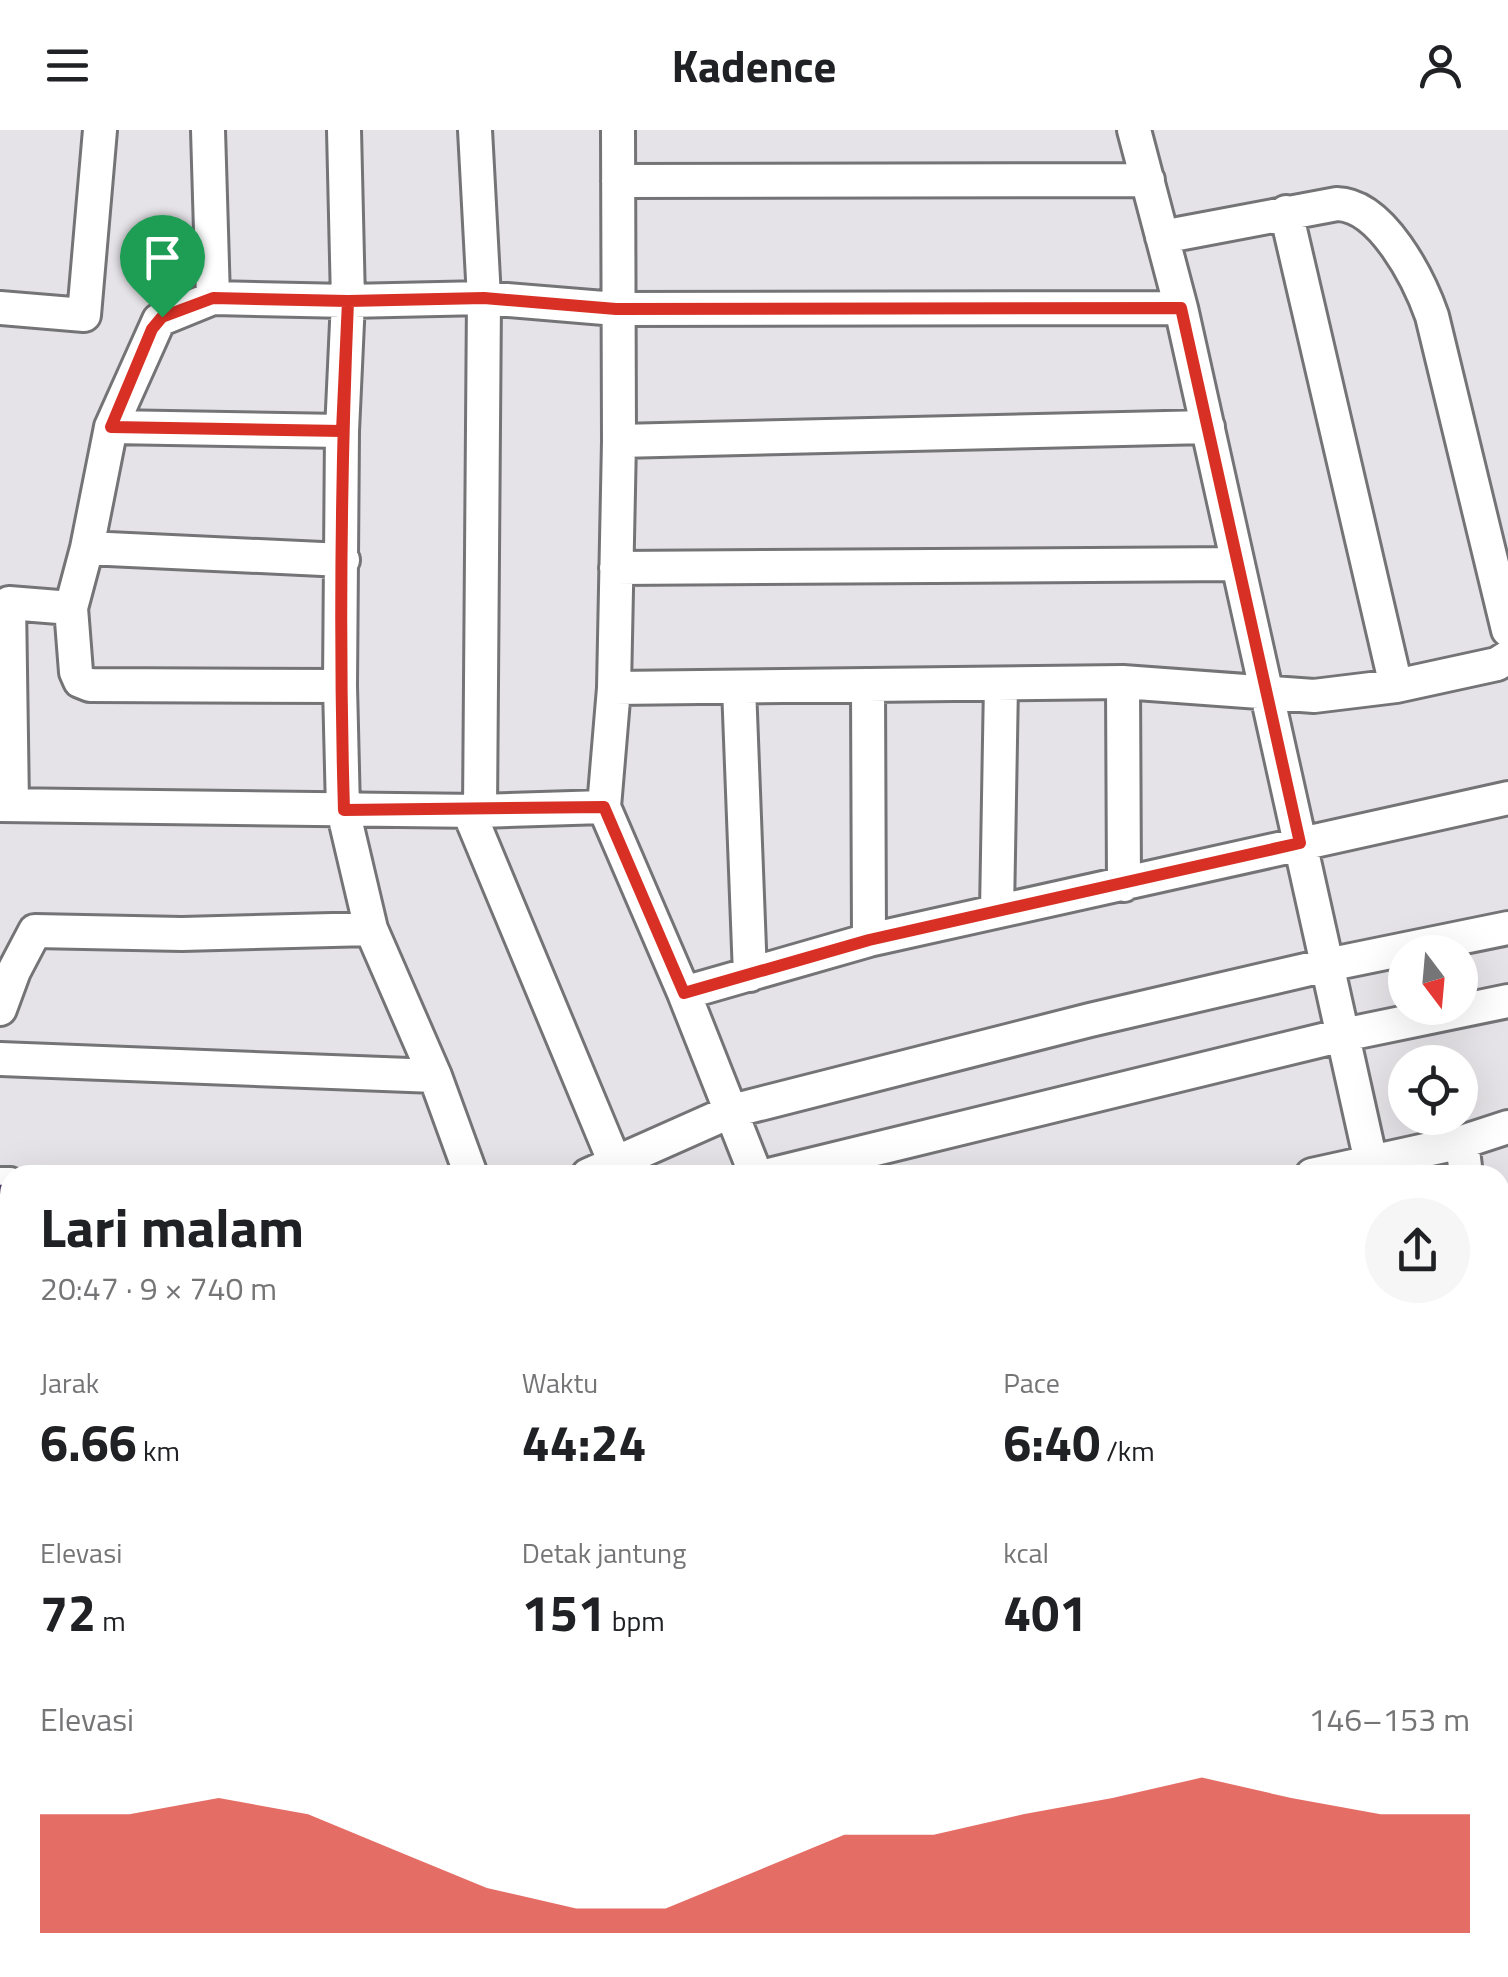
<!DOCTYPE html>
<html lang="id">
<meta charset="utf-8">
<style>
:root{--surface:#fff;--page:#f6f6f6;--text:#202124;--muted:#757577;--accent:#d93025}
body{margin:0;font-family:"Titillium Web",sans-serif;background:var(--page);color:var(--text);height:100vh;display:flex;flex-direction:column;font-size:38px;white-space:nowrap}
*{box-sizing:border-box;margin:0}
p{font-size:32px;color:var(--muted)}
.icon{flex:none;width:55px;height:55px;fill:none;stroke:currentColor;stroke-width:2;stroke-linecap:round;stroke-linejoin:round}
.map{position:relative;flex:1;overflow:hidden}
.side{position:absolute;left:0px;top:1035px;width:1510px;height:812px;display:flex;flex-direction:column;background:var(--surface);border-radius:30px 30px 0 0;box-shadow:0 10px 40px #0002}
.side>*{flex:none}
.needle{width:65px;rotate:164deg}
.buttons{position:absolute;left:1388px;top:805px;display:grid;gap:20px}
.buttons a{display:grid;place-items:center;width:90px;height:90px;border-radius:50%;background:var(--surface);box-shadow:0 10px 40px #0002;font-size:50px}
.pin{position:absolute;display:grid;place-items:center;width:85px;height:85px;color:#fff;margin:-102px -42px;border-radius:50% 50% 50% 0;rotate:-45deg;box-shadow:0 0 10px #0007}
.pin .icon{rotate:45deg}
.round{display:grid;place-items:center;flex:none;width:105px;height:105px;border-radius:52px;background:var(--page)}
.head{display:flex;align-items:center;justify-content:space-between;height:170px;padding:0 40px}
h1{font-size:55px;font-weight:700;line-height:75px}
.figures{display:grid;grid-template-columns:repeat(3,1fr);gap:15px;height:170px;padding:10px 40px}
.figures div{display:grid;align-content:center}
.figures b{font-size:50px;font-weight:700}
.figures small{font-size:28px;font-weight:400}
.figures p{font-size:28px}
.chart{height:280px;padding:20px 40px}
.chart p{display:flex;justify-content:space-between}
.chart svg{width:100%;height:180px;margin-top:10px;fill:var(--accent);opacity:.7}
header{display:flex;justify-content:space-between;align-items:center;height:130px;padding:0 40px;background:var(--surface);font-size:45px;font-weight:700}
.map>svg:first-child{display:block}
.lines{fill:none;stroke-linecap:round;stroke-linejoin:round}
.street-casing{stroke:#747376;stroke-width:38}
.street{stroke:#fff;stroke-width:32}
.wall{fill:#654c85}
.shaded-wall{fill:#533e6c}
.building{fill:#76589b;stroke:#533e6c;stroke-width:2.5}
.route-casing{stroke:#fff;stroke-width:20}
.route{stroke:#d93025;stroke-width:12}
</style>
<header><svg class="icon" aria-label="menu" viewBox="0 0 24 24"><path d="M4 6h16M4 12h16M4 18h16"/></svg>Kadence<svg class="icon" aria-label="person" viewBox="0 0 24 24"><circle cx="12" cy="8" r="4"/><path d="M4 21q1-7 8-7t8 7"/></svg></header>
<div class="map">
<svg width="1508" height="1847" viewBox="0 0 1508 1847">
<rect width="100%" height="100%" fill="#e5e3e7"/>
<g class="lines">
<defs>
<path id="street" d="M208,0L213,168
M344,0L348,171L342,301L340,556L343,680L371,799L435,946L471,1045
M475,0L484,168L480,681
M618,0L619,311L614,558L604,677L684,863L756,1045
M1134,0L1181,178L1371,1032
M618,51L1148,50
M1286,82L1396,556
M1162,107L1337,74C1382,75 1419,149 1432,186L1508,500
M0,178L84,185L100,0
M111,297L342,301
M619,311L1208,297
M87,418L343,430
M616,438L1238,434
M1123,552L1124,755
M868,555L869,810
M340,556L90,555L80,551L76,542L71,478L87,418L111,297L159,190L213,168L348,171L484,168L616,179L1181,178
M739,557L750,845
M614,558L1123,552L1314,566L1396,556L1497,534L1508,527
M0,675L480,681L604,677
M12,675L9,473L71,478
M468,680L615,1033
M997,781L1001,554
M684,863L869,810L1508,668
M0,879L14,841L35,801L182,804L371,799
M0,929L435,946
M1462,1012L1466,1045
M588,1045L732,981L1090,890L1327,835L1508,798
M769,1045L1343,905L1508,871
M1312,1045L1462,1012L1508,997
M0,1054H10
M1500,1168L1508,1172
M0,1228L10,1224
M0,1267L10,1291
M0,1706L10,1702
M237,1838L240,1847
M373,1838L377,1847
M796,1838L799,1847
M412,1847L422,1838"/>
</defs>
<!-- street casing -->
<use href="#street" class="street-casing"/>
<!-- street -->
<use href="#street" class="street"/>
</g>
<!-- wall -->
<path class="wall" d="M0,1279L10,1303V1603L0,1578Z
M1508,1592V1677L1502,1678L1500,1670V1593Z
M265,1838H323L327,1847H269Z
M936,1838H993L996,1847H939Z
M1098,1838H1182L1184,1847H1100Z
M1199,1838H1241L1244,1847H1201Z"/>
<!-- shaded-wall -->
<path class="shaded-wall" d="M10,1102V1118H0V1105L2,1103Z
M1508,1563V1573L1500,1574V1564Z
M10,1656V1664L4,1672L0,1674V1660Z"/>
<!-- building -->
<path class="building" d="M0,1056H10V1102L2,1103V1112H0Z
M0,1279L10,1303V1404L0,1380Z
M0,1400L10,1425V1548L0,1524Z
M1508,1509V1563L1500,1564V1510Z
M1508,1592V1663L1500,1618V1593Z
M0,1609L10,1633V1656L0,1660Z
M288,1838H323L327,1847H292Z
M947,1838H993L996,1847H949Z
M1108,1838H1148L1151,1847H1110Z
M1150,1838H1182L1184,1847H1152Z
M1209,1838H1241L1244,1847H1211Z
M1033,1841L1034,1847H1011Z"/>
<g class="lines">
<defs>
<path id="route" d="M162,187L213,168L348,171C341,340 339,510 344,680L604,677L684,863L869,810L1300,713L1181,178L616,179L484,168L348,171L342,301L111,297L152,199L162,187"/>
</defs>
<!-- route casing -->
<use href="#route" class="route-casing"/>
<!-- route -->
<use href="#route" class="route"/>
</g>
</svg>
<div class="buttons">
<a><svg class="needle" viewBox="-14 -14 28 28"><path d="M0-13l5 13h-10z" fill="#e53935"/><path d="M0 13l5-13h-10z" fill="#757577"/></svg></a>
<a><svg class="icon" aria-label="locate" viewBox="0 0 24 24"><circle cx="12" cy="12" r="6"/><path d="M12 2v4M12 18v4M2 12h4M18 12h4"/></svg></a>
</div>
<div class="pin" style="left:162px;top:187px;background:#1e9e55"><svg class="icon" aria-label="arrive" viewBox="0 0 24 24"><path d="M6 21V4h12l-3 4 3 4H6"/></svg></div>
<section class="side">
<div class="head"><div><h1>Lari malam</h1><p>20:47 · 9 × 740 m</p></div><a class="round"><svg class="icon" aria-label="share" viewBox="0 0 24 24"><path d="M12 15V3M7 8l5-5 5 5M5 13v7h14v-7"/></svg></a></div>
<div class="figures">
<div><p>Jarak</p><b>6.66<small> km</small></b></div>
<div><p>Waktu</p><b>44:24</b></div>
<div><p>Pace</p><b>6:40<small> /km</small></b></div>
</div>
<div class="figures">
<div><p>Elevasi</p><b>72<small> m</small></b></div>
<div><p>Detak jantung</p><b>151<small> bpm</small></b></div>
<div><p>kcal</p><b>401</b></div>
</div>
<div class="chart"><p><span>Elevasi</span>146–153 m</p>
<svg viewBox="0 0 160 44" preserveAspectRatio="none"><path d="M0 44V15L10 15L20 11L30 15L40 24L50 33L60 38L70 38L80 29L90 20L100 20L110 15L120 11L130 6L140 11L150 15L160 15V44z"/></svg>
</div>
</section>
</div>
